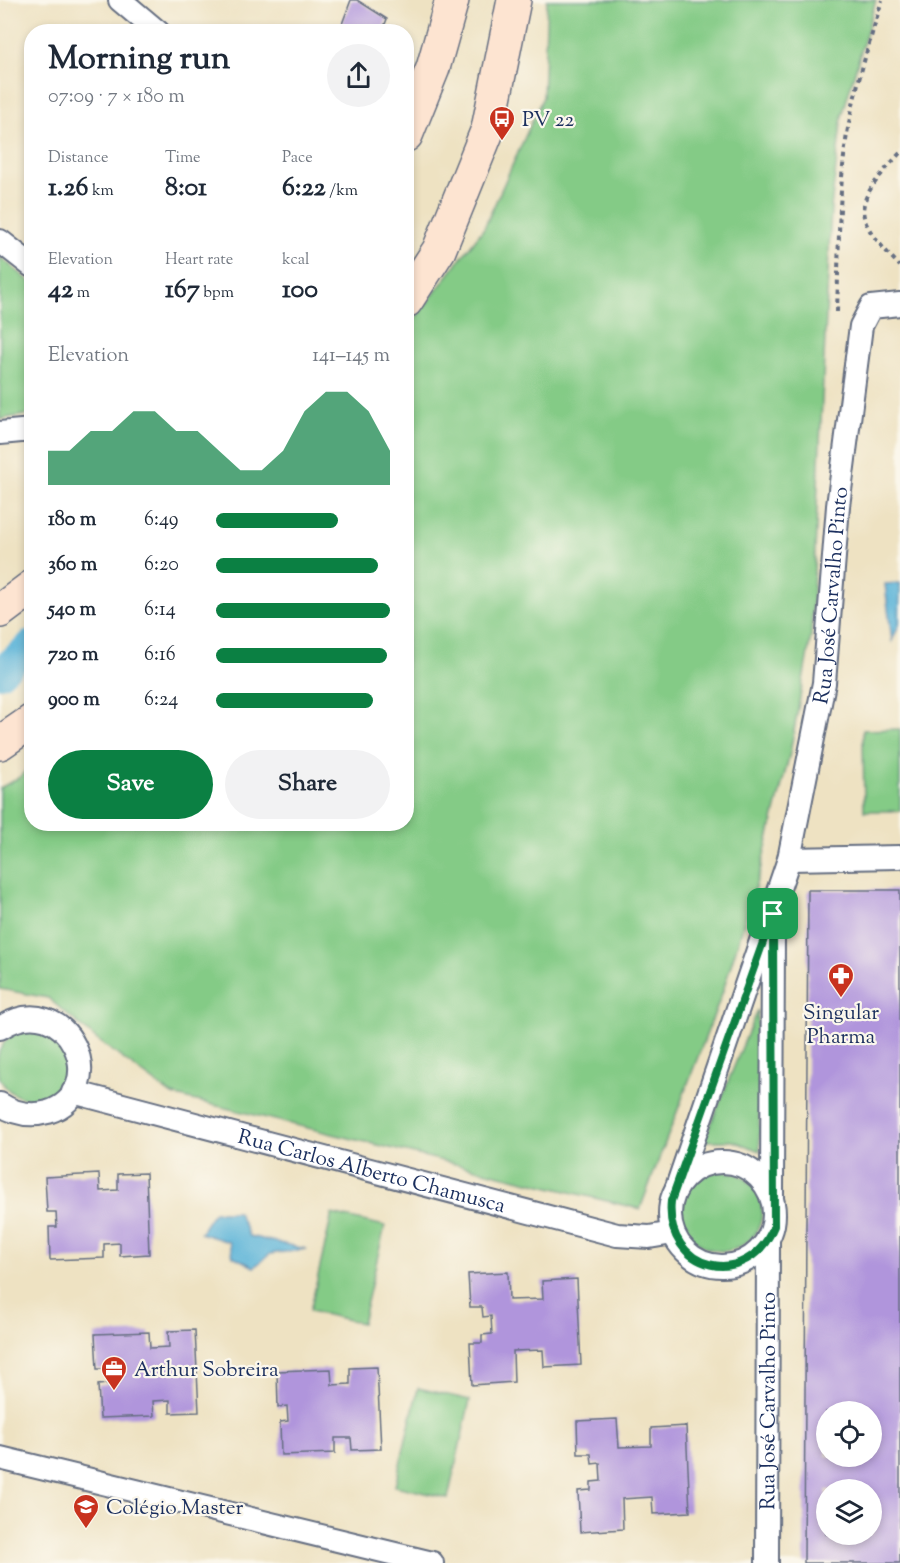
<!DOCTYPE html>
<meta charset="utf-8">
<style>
:root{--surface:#fff;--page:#f2f2f3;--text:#1f2937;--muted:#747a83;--accent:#0b8043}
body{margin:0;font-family:"Sorts Mill Goudy",serif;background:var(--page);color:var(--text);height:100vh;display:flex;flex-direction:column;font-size:22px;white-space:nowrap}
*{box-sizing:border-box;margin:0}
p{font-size:20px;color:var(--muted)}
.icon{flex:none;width:33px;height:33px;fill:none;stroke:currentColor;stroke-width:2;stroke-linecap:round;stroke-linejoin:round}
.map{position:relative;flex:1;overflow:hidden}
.side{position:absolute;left:24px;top:24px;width:390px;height:807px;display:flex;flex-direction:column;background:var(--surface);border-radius:24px;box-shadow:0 3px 9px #0003}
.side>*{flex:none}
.tools{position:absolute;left:816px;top:1401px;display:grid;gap:12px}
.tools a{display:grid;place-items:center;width:66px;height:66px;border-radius:50%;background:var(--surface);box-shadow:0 3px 9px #0003;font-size:30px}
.pin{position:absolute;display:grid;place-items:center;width:51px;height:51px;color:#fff;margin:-26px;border-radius:12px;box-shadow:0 3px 9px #0006}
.round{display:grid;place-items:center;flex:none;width:63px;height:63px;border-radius:32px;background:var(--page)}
.head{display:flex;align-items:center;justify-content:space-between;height:102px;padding:0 24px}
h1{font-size:33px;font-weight:700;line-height:45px}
.stats{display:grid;grid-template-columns:repeat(3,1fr);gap:9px;height:102px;padding:6px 24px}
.stats div{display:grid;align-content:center}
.stats b{font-size:26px;font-weight:700}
.stats small{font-size:16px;font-weight:400}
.stats p{font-size:16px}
.chart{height:168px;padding:12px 24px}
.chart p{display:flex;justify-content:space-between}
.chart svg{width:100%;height:108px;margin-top:6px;fill:var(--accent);opacity:.7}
.action{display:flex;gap:12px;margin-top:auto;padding:12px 24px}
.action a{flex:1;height:69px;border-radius:36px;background:var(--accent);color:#fff;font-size:24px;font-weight:700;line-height:69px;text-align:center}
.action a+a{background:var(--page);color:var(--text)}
ul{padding:0 24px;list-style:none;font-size:20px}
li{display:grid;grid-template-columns:96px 72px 1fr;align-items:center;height:45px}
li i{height:15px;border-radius:8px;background:var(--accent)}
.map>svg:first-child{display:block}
.green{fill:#84cb86;stroke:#507d72;stroke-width:1.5}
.water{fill:#5bb4d8;stroke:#3b729b;stroke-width:1.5}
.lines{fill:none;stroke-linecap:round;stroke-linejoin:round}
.canal{stroke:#5bb4d8;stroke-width:30}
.building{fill:#b095dc;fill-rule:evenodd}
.street-casing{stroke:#656e81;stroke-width:26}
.secondary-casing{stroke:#656e81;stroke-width:36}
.path{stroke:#656e81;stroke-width:4;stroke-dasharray:4.5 4.5;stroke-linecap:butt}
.street{stroke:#fff;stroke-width:22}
.secondary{stroke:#fde4d1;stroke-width:33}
.route-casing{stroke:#fff;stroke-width:12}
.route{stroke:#0b8043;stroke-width:8}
.labels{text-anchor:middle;stroke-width:4.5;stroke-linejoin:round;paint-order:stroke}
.poi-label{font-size:21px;fill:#1b2f5e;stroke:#fbf7ec;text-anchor:start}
.street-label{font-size:21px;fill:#1b2f5e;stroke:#fbf7ec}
</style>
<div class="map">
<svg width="900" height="1563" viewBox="0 0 900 1563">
<rect width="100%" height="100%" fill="#fbf7ec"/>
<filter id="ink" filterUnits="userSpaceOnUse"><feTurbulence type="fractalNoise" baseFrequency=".0167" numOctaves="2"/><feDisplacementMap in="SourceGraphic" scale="12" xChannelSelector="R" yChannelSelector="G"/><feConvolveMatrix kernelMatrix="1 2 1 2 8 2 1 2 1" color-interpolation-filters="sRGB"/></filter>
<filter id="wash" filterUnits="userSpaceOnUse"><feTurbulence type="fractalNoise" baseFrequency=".008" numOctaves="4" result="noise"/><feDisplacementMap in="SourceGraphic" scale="24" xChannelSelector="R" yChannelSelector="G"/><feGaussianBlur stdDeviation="1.35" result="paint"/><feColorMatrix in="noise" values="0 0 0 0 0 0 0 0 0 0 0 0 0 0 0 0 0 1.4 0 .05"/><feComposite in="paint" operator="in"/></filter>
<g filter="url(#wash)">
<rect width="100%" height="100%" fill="#eee2c2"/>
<!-- green -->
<path class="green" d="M547,0H876L842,116L831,208L811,636L790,753L760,871L723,991L640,1209L172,1095L96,1039L48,998L0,989V788L20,777L31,765L32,824H406L407,329L484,228L543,97Z
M0,257L32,283L31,414L0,419Z
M900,729V811H864L863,730Z
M757,1010L760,1151L733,1141H704Z
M-3 1064a35 35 0 1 1 70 0a35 35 0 1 1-70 0Z
M682 1211a40 40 0 1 1 80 0a40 40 0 1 1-80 0Z
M332,1214L385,1226L362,1323L310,1311Z
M418,1388L470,1400L448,1498L395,1486Z"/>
<!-- water -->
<path class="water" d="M900,583L899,625L892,641L885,584Z
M214,1212H238L249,1236L306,1249L270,1254L254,1267L233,1256L229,1242L200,1233Z"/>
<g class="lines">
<!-- canal -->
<path class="canal" d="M0,673L32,644"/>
</g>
<g id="blocks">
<!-- building -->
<path class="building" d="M351,0H357L387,19L382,32H339Z
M808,890H900V1563H804ZM826,1412H872V1456H826ZM826,1490H872V1534H826Z
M146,1173L149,1254L120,1256V1243L104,1244V1258L50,1260L49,1227H57L56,1212H47L45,1177L99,1174L100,1191L118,1190V1174Z
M508,1272L509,1300L543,1299L542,1281L577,1279L581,1365L544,1367L543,1350L513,1351L514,1382L472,1385L470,1343H482V1335L492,1334L491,1316L483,1317L482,1307H470L468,1274Z
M195,1330L199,1412L170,1413V1400L153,1401L154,1416L100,1418L98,1385L107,1384L106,1369H97L95,1334L149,1332L150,1348L169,1347L168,1331Z
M377,1367L381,1449L352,1450L351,1438H335V1453L281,1455L280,1422L288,1421L287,1406L278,1407L277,1371L331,1369L332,1385L350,1384V1368Z
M617,1419L619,1447L651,1446V1428L686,1426L690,1512L653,1514L652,1497L622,1499L623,1529L580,1532L578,1491L591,1490V1482L601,1481L600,1463L592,1464L591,1454H578L577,1421Z"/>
</g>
</g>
<g filter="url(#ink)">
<use href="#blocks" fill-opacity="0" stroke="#656e81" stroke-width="1.5"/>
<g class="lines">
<defs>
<g id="street">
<path d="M120,0L158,32"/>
<path d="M0,241L32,266"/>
<path d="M0,433L32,430"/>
<path d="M789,859L900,857"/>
<path d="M0,1028C68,984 114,1091 48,1112C30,1117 15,1114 0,1104"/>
<path id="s1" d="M73,1092L617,1235L649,1237L673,1233"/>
<circle cx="722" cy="1214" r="52"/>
<path id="s2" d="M677,1187L789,859L824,683L838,506L861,326L871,307L900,304"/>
<path d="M772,1195L773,932"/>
<path d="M0,1458L432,1563"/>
<path id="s3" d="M767,1563L768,1240"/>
</g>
<path id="secondary" d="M406,135L433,68L452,0
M406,301L439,250L488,129L514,0
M0,611L32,587
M0,743L32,721"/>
</defs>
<!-- street casing -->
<use href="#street" class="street-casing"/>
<!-- secondary casing -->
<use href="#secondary" class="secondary-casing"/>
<!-- path -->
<path class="path" d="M900,153C852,206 850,214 900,266
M837,312C839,253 838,193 847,134C855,88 869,44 882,0"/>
<!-- street -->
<use href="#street" class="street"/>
<!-- secondary -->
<use href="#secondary" class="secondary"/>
</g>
</g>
<g class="lines" filter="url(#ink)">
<defs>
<path id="route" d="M773,914L774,1226C749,1291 664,1272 671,1201Z"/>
</defs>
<!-- route casing -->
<use href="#route" class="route-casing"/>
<!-- route -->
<use href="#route" class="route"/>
</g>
<!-- icons -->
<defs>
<symbol id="bus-pin" viewBox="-11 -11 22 30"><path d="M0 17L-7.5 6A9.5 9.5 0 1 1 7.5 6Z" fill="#c8321e" stroke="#fbf7ec"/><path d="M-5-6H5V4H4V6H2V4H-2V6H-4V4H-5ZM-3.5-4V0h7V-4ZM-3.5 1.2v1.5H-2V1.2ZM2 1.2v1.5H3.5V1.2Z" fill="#fff"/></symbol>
<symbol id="pharmacy-pin" viewBox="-11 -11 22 30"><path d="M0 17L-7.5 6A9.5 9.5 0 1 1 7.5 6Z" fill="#c8321e" stroke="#fbf7ec"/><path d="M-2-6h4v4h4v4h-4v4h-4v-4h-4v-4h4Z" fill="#fff"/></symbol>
<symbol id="office-pin" viewBox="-11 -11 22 30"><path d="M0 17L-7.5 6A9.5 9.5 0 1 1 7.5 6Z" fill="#c8321e" stroke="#fbf7ec"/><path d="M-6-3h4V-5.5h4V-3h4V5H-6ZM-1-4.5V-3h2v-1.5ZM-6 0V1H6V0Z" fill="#fff"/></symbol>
<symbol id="school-pin" viewBox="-11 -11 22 30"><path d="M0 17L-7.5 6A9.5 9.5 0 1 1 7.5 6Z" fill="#c8321e" stroke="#fbf7ec"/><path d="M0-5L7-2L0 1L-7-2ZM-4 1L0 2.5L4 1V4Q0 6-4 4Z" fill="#fff"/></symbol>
</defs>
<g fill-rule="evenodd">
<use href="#bus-pin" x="487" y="104" width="30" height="40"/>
<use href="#pharmacy-pin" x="826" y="961" width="30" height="40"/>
<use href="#office-pin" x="99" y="1354" width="30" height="40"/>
<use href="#school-pin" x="71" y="1492" width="30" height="40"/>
</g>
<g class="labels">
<!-- poi labels -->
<g class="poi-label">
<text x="522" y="126">PV 22</text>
<text x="841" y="1019" text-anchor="middle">Singular<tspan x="841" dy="24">Pharma</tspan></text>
<text x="134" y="1376">Arthur Sobreira</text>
<text x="106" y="1514">Colégio Master</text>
</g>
<!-- street labels -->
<g class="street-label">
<text dy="7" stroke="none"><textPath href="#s2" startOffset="614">Rua José Carvalho Pinto</textPath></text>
<text dy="7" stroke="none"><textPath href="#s1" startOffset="309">Rua Carlos Alberto Chamusca</textPath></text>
<text dy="7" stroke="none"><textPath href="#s3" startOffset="162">Rua José Carvalho Pinto</textPath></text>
</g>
</g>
</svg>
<div class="tools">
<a><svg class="icon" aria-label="locate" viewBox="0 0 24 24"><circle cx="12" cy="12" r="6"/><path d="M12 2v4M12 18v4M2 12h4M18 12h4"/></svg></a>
<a><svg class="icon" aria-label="layers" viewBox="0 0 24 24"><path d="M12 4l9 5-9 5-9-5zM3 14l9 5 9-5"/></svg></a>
</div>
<div class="pin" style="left:773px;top:914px;background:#1e9e55"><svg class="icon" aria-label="arrive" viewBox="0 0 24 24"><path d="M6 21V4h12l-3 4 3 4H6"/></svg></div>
<section class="side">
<div class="head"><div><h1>Morning run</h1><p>07:09 · 7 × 180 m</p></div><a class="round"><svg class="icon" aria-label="share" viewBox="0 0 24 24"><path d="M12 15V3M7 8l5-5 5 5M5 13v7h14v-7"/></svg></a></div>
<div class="stats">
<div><p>Distance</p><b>1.26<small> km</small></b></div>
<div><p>Time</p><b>8:01</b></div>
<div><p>Pace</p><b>6:22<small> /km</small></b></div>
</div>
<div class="stats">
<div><p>Elevation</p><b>42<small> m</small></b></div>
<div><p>Heart rate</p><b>167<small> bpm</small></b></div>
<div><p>kcal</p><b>100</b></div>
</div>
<div class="chart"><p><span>Elevation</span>141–145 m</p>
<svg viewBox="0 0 160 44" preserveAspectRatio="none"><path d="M0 44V30L10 30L20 22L30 22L40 14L50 14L60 22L70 22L80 30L90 38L100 38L110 30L120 14L130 6L140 6L150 14L160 30V44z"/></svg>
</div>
<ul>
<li><b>180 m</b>6:49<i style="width:70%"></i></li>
<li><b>360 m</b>6:20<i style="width:93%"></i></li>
<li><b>540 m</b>6:14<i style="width:100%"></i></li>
<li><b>720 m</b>6:16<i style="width:98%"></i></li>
<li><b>900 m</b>6:24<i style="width:90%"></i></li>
</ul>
<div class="action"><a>Save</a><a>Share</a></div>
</section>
</div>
